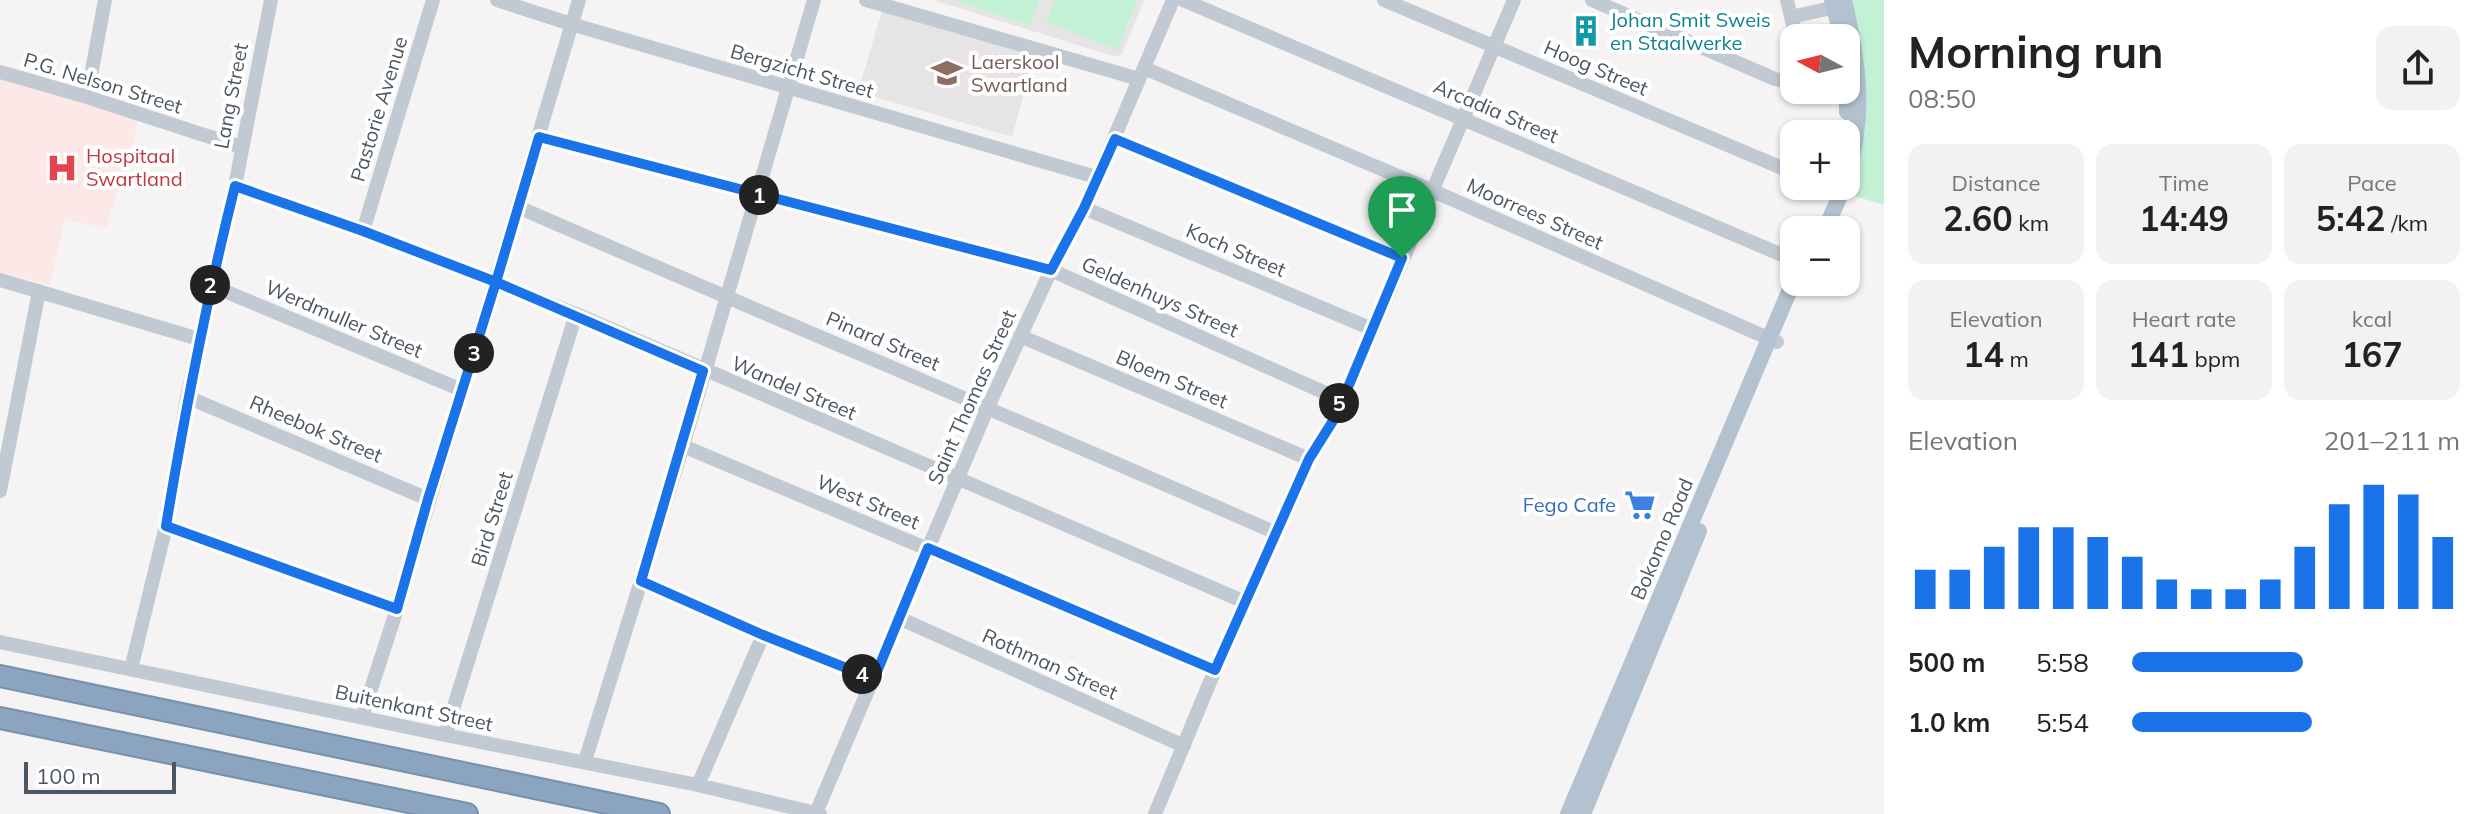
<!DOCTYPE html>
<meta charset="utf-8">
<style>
:root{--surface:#fff;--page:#f2f2f2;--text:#222;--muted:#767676;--accent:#1a73e8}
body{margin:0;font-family:Mulish,sans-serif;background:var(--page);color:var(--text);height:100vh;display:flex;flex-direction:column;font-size:30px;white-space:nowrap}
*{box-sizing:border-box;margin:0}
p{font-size:26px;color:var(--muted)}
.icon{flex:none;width:44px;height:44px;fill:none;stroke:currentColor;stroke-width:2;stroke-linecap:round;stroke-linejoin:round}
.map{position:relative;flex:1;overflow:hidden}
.panel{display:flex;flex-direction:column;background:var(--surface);width:600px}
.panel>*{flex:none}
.needle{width:52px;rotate:277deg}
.tools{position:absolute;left:1780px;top:24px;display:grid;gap:16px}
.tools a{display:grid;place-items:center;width:80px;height:80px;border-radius:16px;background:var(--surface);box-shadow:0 2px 6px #0004;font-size:40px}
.scale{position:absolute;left:24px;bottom:20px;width:152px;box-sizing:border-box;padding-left:8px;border:4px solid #4a5661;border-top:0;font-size:22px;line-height:28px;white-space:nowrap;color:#4a5661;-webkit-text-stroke:6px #fff;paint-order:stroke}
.pin{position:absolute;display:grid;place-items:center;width:68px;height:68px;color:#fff;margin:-82px -34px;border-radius:50% 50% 50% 0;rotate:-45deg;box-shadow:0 0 8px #0007}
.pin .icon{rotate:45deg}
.km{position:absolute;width:40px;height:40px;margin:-20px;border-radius:50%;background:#222;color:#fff;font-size:22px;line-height:40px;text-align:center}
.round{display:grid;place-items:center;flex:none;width:84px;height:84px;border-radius:16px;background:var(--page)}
.overview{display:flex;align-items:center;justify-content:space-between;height:136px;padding:0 24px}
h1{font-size:44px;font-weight:700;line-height:60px}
.metrics{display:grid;grid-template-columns:repeat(3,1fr);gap:12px;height:136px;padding:8px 24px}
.metrics div{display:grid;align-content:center;border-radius:16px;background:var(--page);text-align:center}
.metrics b{font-size:34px;font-weight:700}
.metrics small{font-size:22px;font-weight:400}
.metrics p{font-size:22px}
.chart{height:224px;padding:16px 24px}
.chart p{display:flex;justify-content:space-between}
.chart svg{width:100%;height:144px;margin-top:8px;stroke:var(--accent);stroke-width:6}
ul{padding:0 24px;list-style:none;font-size:26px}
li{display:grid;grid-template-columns:128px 96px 1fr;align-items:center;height:60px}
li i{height:20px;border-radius:10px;background:var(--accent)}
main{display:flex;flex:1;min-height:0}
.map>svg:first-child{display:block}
.education{fill:#e6e4e5}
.medical{fill:#fce8e6}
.green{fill:#c3f1d5}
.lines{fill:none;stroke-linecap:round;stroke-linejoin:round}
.highway-casing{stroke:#7690ad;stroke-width:24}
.minor{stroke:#c1cad2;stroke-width:14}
.major{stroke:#b3c2d1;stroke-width:16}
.highway{stroke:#8ba5c1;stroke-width:20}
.route-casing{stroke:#fff;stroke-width:16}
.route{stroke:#1a73e8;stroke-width:10}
.labels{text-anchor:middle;stroke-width:8;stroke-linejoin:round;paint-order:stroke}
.culture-label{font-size:20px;fill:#0d838f;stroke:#fff;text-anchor:start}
.education-label{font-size:20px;fill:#785e54;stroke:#fff;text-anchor:start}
.street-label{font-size:20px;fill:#4a5661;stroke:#fff}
.health-label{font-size:20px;fill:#be3a42;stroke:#fff;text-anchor:start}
.shop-label{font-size:20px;fill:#366cbe;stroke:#fff;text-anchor:end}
</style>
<main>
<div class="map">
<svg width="1884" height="814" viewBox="0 0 1884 814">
<rect width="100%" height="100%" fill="#f5f3f3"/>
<!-- education -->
<path class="education" d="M933,0H1144L1122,54L1116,57Z
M883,8L1035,53L1012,137L858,92Z"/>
<!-- medical -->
<path class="medical" d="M0,76L140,117L106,228L65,219L49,285L0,272Z"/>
<!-- green -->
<path class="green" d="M953,0H1039L1030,26Z
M1055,0H1137L1118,50L1046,22Z
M1844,0H1884V205L1842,192L1854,143Z"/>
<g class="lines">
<defs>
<path id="highway" d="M0,676L659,814
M0,718L467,814"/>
</defs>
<!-- highway casing -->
<use href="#highway" class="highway-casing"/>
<!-- minor -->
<path class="minor" d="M497,0L571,24L1096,177
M866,0L1139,79
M1183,0L1794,260
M1384,0L1794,173
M1592,0L1775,79L1784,81L1794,78
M1787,0L1796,38
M1791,17L1845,5
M1144,68L1433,191L1777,342
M0,72L87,97L241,147
M87,97L105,0
M539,137L1051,270L1341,400
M1115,139L1402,258
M235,186L363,231L576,314L1245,602
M1825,186L1842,192
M518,207C770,317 1024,422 1276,533
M1084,208L1372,329
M363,231L433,0
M0,280L199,339
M210,285L462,390
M1020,336L1309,459
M187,397L428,499
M683,446L1215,670
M0,491L39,291
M166,526L397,609
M641,581L763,635L874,679
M899,618L1184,746
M0,642L445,735L698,785L820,814
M131,669L166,526L187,397L235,186L271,0
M362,717L397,609L579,0
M445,735L576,314
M585,761L683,446L814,0
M698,785L763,635
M816,813L988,407L1051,270L1084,208L1173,0
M1155,814L1215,670L1309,459L1336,416L1514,0"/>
<!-- major -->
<path class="major" d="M1832,0L1842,38
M1844,0C1859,63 1866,117 1846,180
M1846,61L1847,112
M1825,230L1844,186
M1568,814L1794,280
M1583,814L1699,531"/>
<!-- highway -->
<use href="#highway" class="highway"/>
</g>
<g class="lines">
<defs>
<path id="route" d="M1402,258L1115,139L1084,208L1051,270L539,137L496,282L363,231L235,186C207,298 185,411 166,526L397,609L428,499L496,282L703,371L641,581L763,635L874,679L928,548L1215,670L1309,459L1336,416L1402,258"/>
</defs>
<!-- route casing -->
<use href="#route" class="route-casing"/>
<!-- route -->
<use href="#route" class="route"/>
</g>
<!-- icons -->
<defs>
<symbol id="building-bare" viewBox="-9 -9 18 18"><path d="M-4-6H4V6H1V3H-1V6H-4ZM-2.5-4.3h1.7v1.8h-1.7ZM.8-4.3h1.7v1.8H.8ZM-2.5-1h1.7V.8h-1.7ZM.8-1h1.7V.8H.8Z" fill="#0f9aa8" stroke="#fff" stroke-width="2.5" paint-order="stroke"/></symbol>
<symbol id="school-bare" viewBox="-9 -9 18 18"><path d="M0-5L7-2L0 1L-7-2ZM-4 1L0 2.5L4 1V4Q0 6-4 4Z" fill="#8d6e63" stroke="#fff" stroke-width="2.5" paint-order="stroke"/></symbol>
<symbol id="hospital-bare" viewBox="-9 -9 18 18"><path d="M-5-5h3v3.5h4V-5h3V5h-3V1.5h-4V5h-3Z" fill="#e0444e" stroke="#fff" stroke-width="2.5" paint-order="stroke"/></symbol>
<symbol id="supermarket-bare" viewBox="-9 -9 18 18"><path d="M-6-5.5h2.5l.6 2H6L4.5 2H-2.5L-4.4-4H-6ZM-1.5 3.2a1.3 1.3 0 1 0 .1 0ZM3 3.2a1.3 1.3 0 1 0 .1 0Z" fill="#3f7fe0" stroke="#fff" stroke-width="2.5" paint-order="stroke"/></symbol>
</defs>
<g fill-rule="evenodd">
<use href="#building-bare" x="1564" y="9" width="44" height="44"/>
<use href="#school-bare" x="925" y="51" width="44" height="44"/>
<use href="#hospital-bare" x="40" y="146" width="44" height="44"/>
<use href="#supermarket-bare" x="1618" y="483" width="44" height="44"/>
</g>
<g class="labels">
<!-- culture labels -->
<g class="culture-label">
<text x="1610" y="27">Johan Smit Sweis<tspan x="1610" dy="23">en Staalwerke</tspan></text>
</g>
<!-- education labels -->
<g class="education-label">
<text x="971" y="69">Laerskool<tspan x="971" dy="23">Swartland</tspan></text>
</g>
<!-- street labels -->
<g class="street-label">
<text transform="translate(1596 68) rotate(23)" y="7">Hoog Street</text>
<text transform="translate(802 71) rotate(16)" y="7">Bergzicht Street</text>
<text transform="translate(103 83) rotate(17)" y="7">P.G. Nelson Street</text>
<text transform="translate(231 96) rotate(-79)" y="7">Lang Street</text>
<text transform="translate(379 109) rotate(-73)" y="7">Pastorie Avenue</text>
<text transform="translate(1496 111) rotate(23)" y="7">Arcadia Street</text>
<text transform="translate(1535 214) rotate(24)" y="7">Moorrees Street</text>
<text transform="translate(1236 250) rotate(23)" y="7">Koch Street</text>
<text transform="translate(1160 297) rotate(24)" y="7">Geldenhuys Street</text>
<text transform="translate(344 319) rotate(23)" y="7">Werdmuller Street</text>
<text transform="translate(883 341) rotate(23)" y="7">Pinard Street</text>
<text transform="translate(1172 379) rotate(23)" y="7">Bloem Street</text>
<text transform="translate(794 388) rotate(23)" y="7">Wandel Street</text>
<text transform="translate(972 397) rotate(-66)" y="7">Saint Thomas Street</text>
<text transform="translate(316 429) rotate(23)" y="7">Rheebok Street</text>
<text transform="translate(868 502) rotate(23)" y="7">West Street</text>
<text transform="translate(492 519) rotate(-73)" y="7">Bird Street</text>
<text transform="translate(1662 539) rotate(-67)" y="7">Bokomo Road</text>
<text transform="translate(1050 664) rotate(24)" y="7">Rothman Street</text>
<text transform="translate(414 708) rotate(12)" y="7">Buitenkant Street</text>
</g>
<!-- health labels -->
<g class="health-label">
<text x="86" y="163">Hospitaal<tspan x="86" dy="23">Swartland</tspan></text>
</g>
<!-- shop labels -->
<g class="shop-label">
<text x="1616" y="512">Fego Cafe</text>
</g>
</g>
</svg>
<div class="tools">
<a><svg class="needle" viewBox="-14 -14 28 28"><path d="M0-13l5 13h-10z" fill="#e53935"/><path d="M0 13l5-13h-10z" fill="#767676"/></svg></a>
<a>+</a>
<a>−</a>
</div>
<div class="scale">100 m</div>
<div class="pin" style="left:1402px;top:258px;background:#1e9e55"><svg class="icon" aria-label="arrive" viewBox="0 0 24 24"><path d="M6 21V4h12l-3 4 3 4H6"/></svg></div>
<b class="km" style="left:759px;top:195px">1</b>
<b class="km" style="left:210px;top:285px">2</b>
<b class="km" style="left:474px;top:353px">3</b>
<b class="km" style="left:862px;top:674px">4</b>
<b class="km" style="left:1339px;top:403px">5</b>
</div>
<section class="panel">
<div class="overview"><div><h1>Morning run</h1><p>08:50</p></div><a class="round"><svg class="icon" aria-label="share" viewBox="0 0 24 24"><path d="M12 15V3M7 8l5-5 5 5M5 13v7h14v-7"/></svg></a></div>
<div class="metrics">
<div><p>Distance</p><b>2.60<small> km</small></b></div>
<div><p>Time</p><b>14:49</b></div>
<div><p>Pace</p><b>5:42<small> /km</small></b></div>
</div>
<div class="metrics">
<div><p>Elevation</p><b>14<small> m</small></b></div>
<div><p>Heart rate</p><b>141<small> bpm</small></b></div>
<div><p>kcal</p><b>167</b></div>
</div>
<div class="chart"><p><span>Elevation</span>201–211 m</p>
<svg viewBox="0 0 160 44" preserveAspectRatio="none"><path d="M5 44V32M15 44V32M25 44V25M35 44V19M45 44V19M55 44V22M65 44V28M75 44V35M85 44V38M95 44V38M105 44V35M115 44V25M125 44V12M135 44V6M145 44V9M155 44V22"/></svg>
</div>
<ul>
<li><b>500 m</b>5:58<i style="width:52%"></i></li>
<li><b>1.0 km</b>5:54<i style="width:55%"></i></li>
</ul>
</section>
</main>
